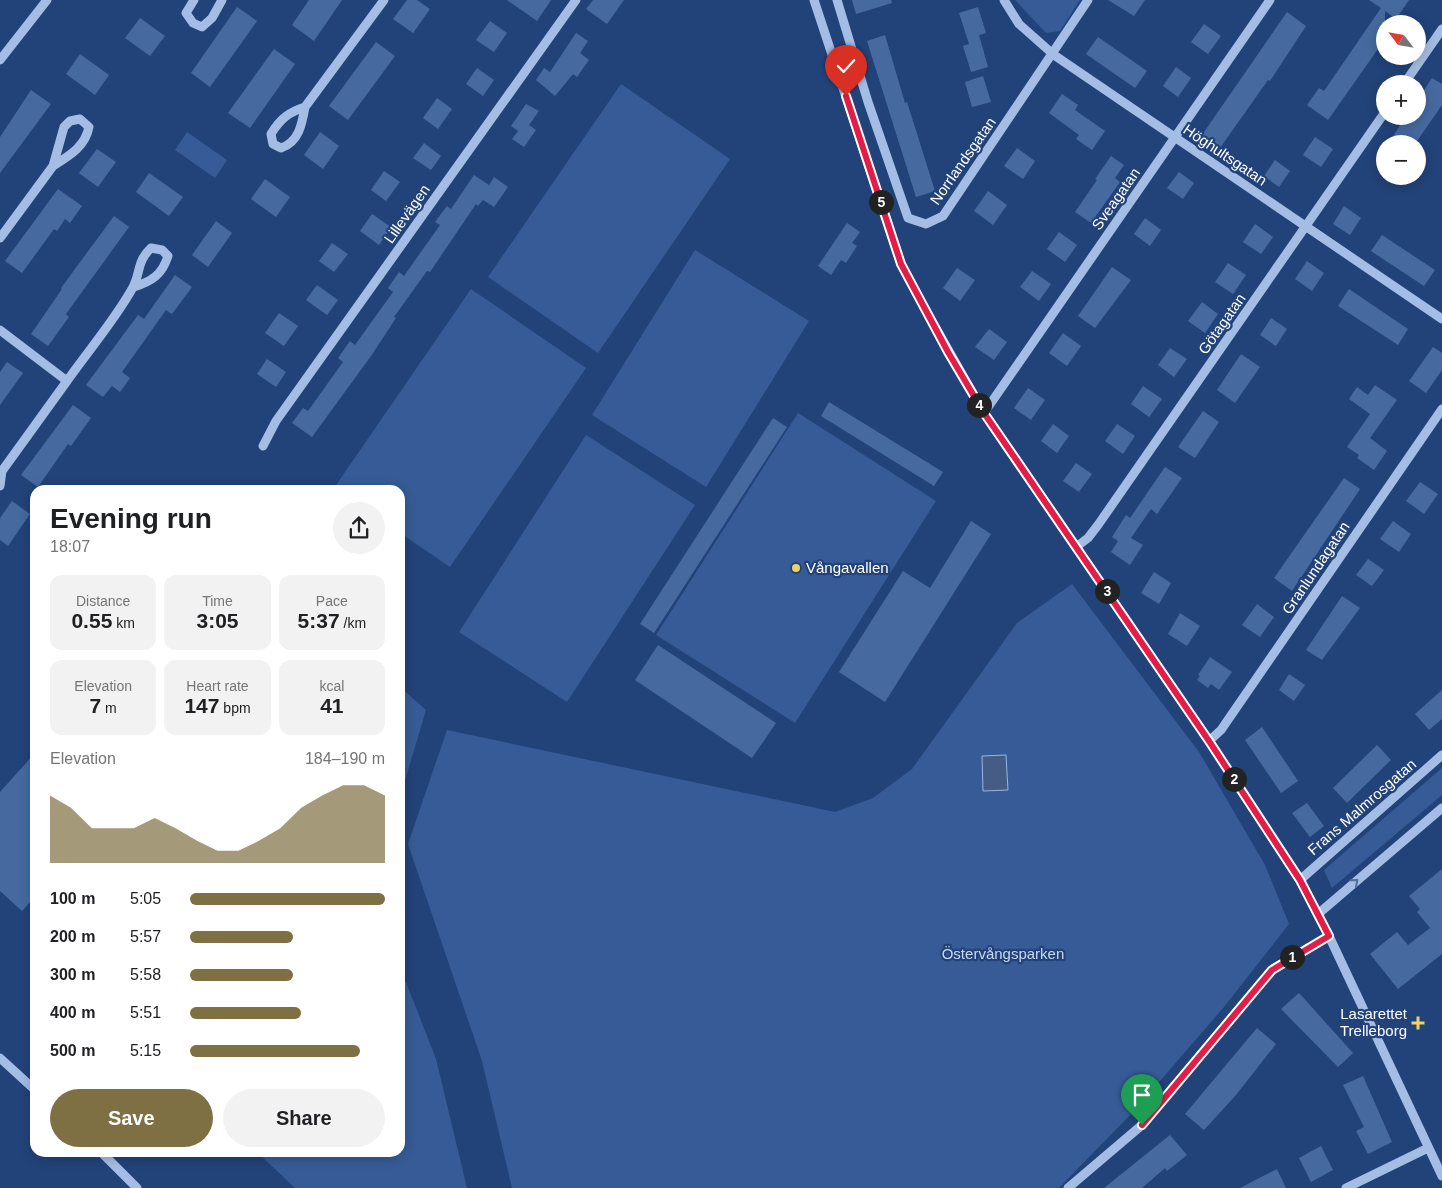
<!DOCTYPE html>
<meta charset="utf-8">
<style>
:root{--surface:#fff;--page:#f2f2f2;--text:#202124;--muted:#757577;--accent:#7e7042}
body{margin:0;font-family:Helvetica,sans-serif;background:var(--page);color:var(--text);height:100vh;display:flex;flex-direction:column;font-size:19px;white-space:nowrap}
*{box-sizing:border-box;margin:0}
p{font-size:16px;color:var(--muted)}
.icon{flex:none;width:28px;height:28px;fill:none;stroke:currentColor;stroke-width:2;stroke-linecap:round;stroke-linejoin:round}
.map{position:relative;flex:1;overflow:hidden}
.sheet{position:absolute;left:30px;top:485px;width:375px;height:672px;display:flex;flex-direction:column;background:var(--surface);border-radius:15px;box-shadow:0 2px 12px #0003}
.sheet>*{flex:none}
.needle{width:32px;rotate:301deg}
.tools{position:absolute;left:1376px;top:15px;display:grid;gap:10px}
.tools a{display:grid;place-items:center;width:50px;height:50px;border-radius:50%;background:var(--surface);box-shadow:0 2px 12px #0003;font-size:25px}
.pin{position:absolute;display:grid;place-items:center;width:42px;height:42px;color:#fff;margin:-51px -21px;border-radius:50% 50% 50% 0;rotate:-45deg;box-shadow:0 0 5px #0007}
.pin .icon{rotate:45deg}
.km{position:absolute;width:25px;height:25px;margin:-12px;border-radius:50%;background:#222;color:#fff;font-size:14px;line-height:25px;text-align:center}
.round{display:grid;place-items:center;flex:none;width:52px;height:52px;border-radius:26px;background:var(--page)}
.summary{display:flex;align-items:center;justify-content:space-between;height:85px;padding:0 20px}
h1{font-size:28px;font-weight:700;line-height:38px}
.metrics{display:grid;grid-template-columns:repeat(3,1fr);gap:8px;height:85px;padding:5px 20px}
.metrics div{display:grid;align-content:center;border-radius:12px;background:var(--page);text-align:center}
.metrics b{font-size:21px;font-weight:700}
.metrics small{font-size:14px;font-weight:400}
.metrics p{font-size:14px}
.chart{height:140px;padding:10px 20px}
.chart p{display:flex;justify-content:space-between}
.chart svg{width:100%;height:90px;margin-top:5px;fill:var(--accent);opacity:.7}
.action{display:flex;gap:10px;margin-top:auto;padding:10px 20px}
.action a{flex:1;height:58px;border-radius:30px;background:var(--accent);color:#fff;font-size:20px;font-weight:700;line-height:58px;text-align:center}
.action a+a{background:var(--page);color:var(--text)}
ul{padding:0 20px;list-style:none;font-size:16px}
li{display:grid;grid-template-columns:80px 60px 1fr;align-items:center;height:38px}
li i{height:12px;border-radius:6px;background:var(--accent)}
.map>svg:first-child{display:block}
.green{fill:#365b96}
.water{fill:#455d85;stroke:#98b7e5}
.building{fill:#466aa0}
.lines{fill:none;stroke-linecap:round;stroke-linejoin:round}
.minor{stroke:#a4bde4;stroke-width:9}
.oneway{stroke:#506e9e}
.route-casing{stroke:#fff;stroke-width:10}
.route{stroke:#e11d48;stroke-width:6}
.poi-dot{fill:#f0d067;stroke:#224379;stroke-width:2}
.labels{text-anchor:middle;stroke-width:4.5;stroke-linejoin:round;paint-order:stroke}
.street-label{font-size:15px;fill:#fff;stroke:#224379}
.poi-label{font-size:15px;fill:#fff;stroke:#224379;text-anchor:start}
.park-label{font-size:15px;fill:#c7d8f4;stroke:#224379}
</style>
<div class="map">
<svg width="1442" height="1188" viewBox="0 0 1442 1188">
<rect width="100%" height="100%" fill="#224379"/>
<!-- green -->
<path class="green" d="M1015,0H1080L1060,31L1046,33Z
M621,84L730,159L598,353L488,277Z
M187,132L227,160L215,178L175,150Z
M695,250L809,321L706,487L592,415Z
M471,289L586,368L450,567L400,533V490H337L334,488Z
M798,413L936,501L795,723L656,635Z
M586,435L695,505L567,702L459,632Z
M1072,584L1199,752L1265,865L1289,924L1224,1007L1134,1111L1059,1188H512L482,1061L408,844L447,730L835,812L873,798L912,769L1017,623Z
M400,687L426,710L400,797Z
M1442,768V795L1332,888L1324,870Z
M406,982L436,1059L467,1188H295L258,1153L400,1152V984Z"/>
<!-- water -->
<path class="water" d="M1006,755L1008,790L983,791L982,756Z"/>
<!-- building -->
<path class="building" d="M309,0H342L314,41L292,25Z
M407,0H417L430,9L413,33L393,19Z
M507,0H551L537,21Z
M593,0H624L607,24L586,9Z
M852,0H891L892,3L856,14Z
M1108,0H1145L1134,16Z
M1369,0H1409L1396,19L1385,11V39L1328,120L1307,105L1319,88L1324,91L1381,8Z
M237,7L257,21L210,87L191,73Z
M978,7L986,33L979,35L988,67L971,72L963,46L969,44L959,13Z
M1287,12L1306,26L1270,81L1268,80L1220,148L1202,135Z
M140,18L165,36L150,56L125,38Z
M490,21L507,33L494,52L476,40Z
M1204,24L1221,36L1208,54L1191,42Z
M576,33L588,41L580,53L589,60L577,77L573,74L555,96L536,80L544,68L550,72Z
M885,35L905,103L907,102L935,191L916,197L867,41Z
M1098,37L1147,71L1135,88L1086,54Z
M376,42L395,56L348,120L329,106Z
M274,49L295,64L250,128L228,113Z
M80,54L109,75L95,95L66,74Z
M1176,67L1191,78L1178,97L1163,86Z
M477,68L494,80L483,96L466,84Z
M983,76L991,102L972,107L965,82Z
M1432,78L1442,84V105L1415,144H1388L1406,116H1418V99Z
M31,90L51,104L0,173V137Z
M1062,94L1078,105L1075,110L1105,131L1092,150L1076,139L1079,135L1049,113Z
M437,98L452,109L438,129L423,118Z
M526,104L539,111L529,125L536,130L524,147L512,139L518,131L511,126Z
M320,132L339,146L323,169L304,155Z
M1315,137L1333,149L1321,167L1303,155Z
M424,143L441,156L431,170L413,158Z
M1017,148L1035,161L1023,179L1004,166Z
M97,149L116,162L98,187L79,173Z
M1111,156L1124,165L1115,178L1120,182L1091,223L1075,212L1097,180L1095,179Z
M1275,160L1290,171L1279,187L1264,176Z
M384,171L400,182L386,201L371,190Z
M1179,172L1194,183L1183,199L1167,188Z
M149,173L183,197L169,216L136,192Z
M474,175L489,185L494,177L508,187L494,207L483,200L478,206L476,204L430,272L427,271L394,317L396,318L371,356L312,437L292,423L303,408L308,411L343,362L338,358L350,341L355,345L393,292L388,288L399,272L404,276L440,225L435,222L447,206L451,209Z
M265,179L290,197L276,217L251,199Z
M58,189L82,206L70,223L65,219L57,231L54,229L22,273L5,261Z
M988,191L1007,205L993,225L974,211Z
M1344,206L1361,218L1350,235L1333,224Z
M372,214L391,227L379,245L360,231Z
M114,216L129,227L66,314L69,317L48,346L31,334L62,289L61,288Z
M1145,218L1161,230L1150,246L1134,234Z
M216,221L232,233L208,267L192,255Z
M847,223L860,232L852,243L857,246L846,263L841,260L831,275L818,266Z
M1255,224L1273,237L1261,254L1243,242Z
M1059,232L1077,245L1065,262L1047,249Z
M1382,235L1435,270L1424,286L1371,251Z
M332,243L348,254L334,272L319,261Z
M1307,261L1324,273L1312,291L1295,279Z
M1228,263L1246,275L1233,294L1215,282Z
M1112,267L1131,280L1095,328L1078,316Z
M957,268L975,280L960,301L943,288Z
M1032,271L1051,284L1039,301L1020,287Z
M175,275L192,287L172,314L166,310L122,372L130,378L120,392L112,386L103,397L86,385L138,315L144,319Z
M317,285L338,300L327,315L306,300Z
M1349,289L1408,329L1398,345L1338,306Z
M1202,302L1218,314L1205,333L1188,321Z
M279,313L298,326L284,346L265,333Z
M1271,318L1287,329L1276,346L1260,335Z
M989,329L1007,342L994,360L975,347Z
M1063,333L1081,346L1067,366L1049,353Z
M1433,347L1442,353V370L1426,393L1409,381Z
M1170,348L1187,359L1174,377L1158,365Z
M1241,354L1260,367L1235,403L1217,390Z
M267,359L286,372L276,387L257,374Z
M7,362L23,373L0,405V372Z
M1375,385L1397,400L1370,438L1387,451L1374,470L1357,458L1359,455L1347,447L1370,414L1349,399L1357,387L1368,395Z
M1143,386L1162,399L1149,417L1131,404Z
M1028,388L1045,400L1031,420L1014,408Z
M829,402L943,472L934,486L821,416Z
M73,405L91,418L71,446L68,444L38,487L21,475Z
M1203,411L1219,422L1195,458L1178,447Z
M773,418L787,427L654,633L640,624Z
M1053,424L1069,436L1057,453L1041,441Z
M1117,424L1135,436L1123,454L1105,441Z
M1076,463L1092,474L1079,492L1063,481Z
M1165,467L1182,478L1157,514L1151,509L1131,538L1143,545L1130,565L1111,552L1118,541L1112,537L1126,515L1130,518Z
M1344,478L1360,489L1292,591L1274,578Z
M1420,482L1438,494L1424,514L1406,501Z
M12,501L30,514L8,546L0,540V518Z
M971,521L991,534L885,702L839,672L903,571L930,588Z
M1393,521L1411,534L1399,552L1380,539Z
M1368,559L1384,570L1372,586L1356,575Z
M1154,572L1171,583L1159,604L1141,593Z
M1342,596L1360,608L1322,660L1306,650Z
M1257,604L1274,617L1260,637L1242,625Z
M1180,613L1200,626L1187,646L1168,634Z
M658,645L776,723L752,758L635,680Z
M1210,657L1232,672L1219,690L1211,684L1208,688L1197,680L1200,676L1198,675Z
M1289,674L1305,685L1294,701L1279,690Z
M1442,690V719L1429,730L1415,714Z
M1262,727L1298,781L1281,793L1245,740Z
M1377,745L1391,760L1347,803L1333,788Z
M35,753V897L22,911L0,891V792Z
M1307,803L1324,826L1310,837L1292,813Z
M1442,869V954L1398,989L1370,954L1397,932L1408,945L1430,928L1417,912L1420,909L1409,896Z
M1299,993L1353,1053L1338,1067L1281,1009Z
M1257,1028L1276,1044L1236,1095L1204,1130L1185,1114Z
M1363,1076L1392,1142L1368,1154L1356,1131L1364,1127L1343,1085Z
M1170,1135L1187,1155L1167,1171L1165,1168L1142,1188H1104Z
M1321,1146L1333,1170L1311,1182L1299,1158Z
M1277,1169L1286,1188H1240Z"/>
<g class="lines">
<!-- minor -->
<path class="minor" d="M194,0L186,13L193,23L202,27L212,18L222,0
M814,0L901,264L924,307L984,413L1209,741L1300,880L1329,936L1442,1176
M837,0L868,102L908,218L926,224L943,216L1088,0
M1004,0L1019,24L1054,55L1442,319
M0,60L47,0
M1404,84L1442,29
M305,107C289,112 280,119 271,134L273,144L281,148C299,142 302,124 305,107L384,0
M0,238L53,166L64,127L70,121L80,119L89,127C85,147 69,156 53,166
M0,330L67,381C88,351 114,321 132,289C141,274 136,262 151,248L162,250L168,256C162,275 152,281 134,287
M984,413L1270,0
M263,446L276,421L576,0
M0,486L2,471L67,381
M1076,547L1088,538L1098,525L1385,112
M1209,741L1221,730L1442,409
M1300,880L1442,755
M1318,914L1442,808
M0,1058L35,1090
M101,1152L137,1188
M1068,1188L1142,1125L1272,970L1329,936
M1346,1188L1428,1148"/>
</g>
<!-- one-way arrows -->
<defs><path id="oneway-chevron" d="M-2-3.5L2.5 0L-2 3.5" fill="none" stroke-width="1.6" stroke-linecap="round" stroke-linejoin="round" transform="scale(1.25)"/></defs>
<use class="oneway" href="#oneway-chevron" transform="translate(1355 882) rotate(-40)"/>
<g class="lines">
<defs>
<path id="route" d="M846,96L901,264L948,352L984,413L1209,741L1300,880L1329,936L1272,970L1142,1125"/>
</defs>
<!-- route casing -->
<use href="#route" class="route-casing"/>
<!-- route -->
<use href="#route" class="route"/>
</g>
<!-- markers -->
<g class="poi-dot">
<circle cx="796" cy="568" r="5"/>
<path d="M1415.5 1015.5h5v5h5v5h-5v5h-5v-5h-5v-5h5z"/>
</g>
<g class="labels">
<!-- street labels -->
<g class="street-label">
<text transform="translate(1225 155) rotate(34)" y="5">Höghultsgatan</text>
<text transform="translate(963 161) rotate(-55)" y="5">Norrlandsgatan</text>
<text transform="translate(1116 199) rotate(-55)" y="5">Sveagatan</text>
<text transform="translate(407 214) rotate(-55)" y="5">Lillevägen</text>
<text transform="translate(1222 324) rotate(-55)" y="5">Götagatan</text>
<text transform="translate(1316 568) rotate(-56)" y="5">Granlundagatan</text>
<text transform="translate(1362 807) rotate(-41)" y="5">Frans Malmrosgatan</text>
</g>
<!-- poi labels -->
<g class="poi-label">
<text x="806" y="573">Vångavallen</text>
<text x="1407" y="1019" text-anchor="end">Lasarettet<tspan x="1407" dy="17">Trelleborg</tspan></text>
</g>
<!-- park labels -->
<g class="park-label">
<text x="1003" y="959">Östervångsparken</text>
</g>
</g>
</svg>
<div class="tools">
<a><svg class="needle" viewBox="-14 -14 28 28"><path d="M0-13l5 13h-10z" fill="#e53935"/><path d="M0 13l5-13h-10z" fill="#757577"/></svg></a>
<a>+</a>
<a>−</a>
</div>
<div class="pin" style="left:1142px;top:1125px;background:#1e9e55"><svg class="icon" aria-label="arrive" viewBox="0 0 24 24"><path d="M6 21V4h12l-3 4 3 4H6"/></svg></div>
<div class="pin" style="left:846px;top:96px;background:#d93025"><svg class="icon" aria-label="check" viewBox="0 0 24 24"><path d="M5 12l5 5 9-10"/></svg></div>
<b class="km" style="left:1292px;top:957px">1</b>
<b class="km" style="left:1234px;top:779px">2</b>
<b class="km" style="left:1107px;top:591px">3</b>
<b class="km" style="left:979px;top:405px">4</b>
<b class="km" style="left:881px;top:202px">5</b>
<section class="sheet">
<div class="summary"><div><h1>Evening run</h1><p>18:07</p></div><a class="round"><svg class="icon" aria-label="share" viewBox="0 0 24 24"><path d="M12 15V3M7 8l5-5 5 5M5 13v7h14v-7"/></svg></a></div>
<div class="metrics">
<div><p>Distance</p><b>0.55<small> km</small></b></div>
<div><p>Time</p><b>3:05</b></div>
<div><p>Pace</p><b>5:37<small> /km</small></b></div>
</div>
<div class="metrics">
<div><p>Elevation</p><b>7<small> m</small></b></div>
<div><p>Heart rate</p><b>147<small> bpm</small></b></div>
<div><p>kcal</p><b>41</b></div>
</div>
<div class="chart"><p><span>Elevation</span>184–190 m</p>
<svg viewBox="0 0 160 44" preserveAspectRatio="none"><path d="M0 44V11L10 17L20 27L30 27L40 27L50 22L60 27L70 33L80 38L90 38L100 33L110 27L120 17L130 11L140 6L150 6L160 11V44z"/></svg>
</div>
<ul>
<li><b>100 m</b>5:05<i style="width:100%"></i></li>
<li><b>200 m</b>5:57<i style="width:53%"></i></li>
<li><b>300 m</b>5:58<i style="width:53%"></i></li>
<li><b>400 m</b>5:51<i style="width:57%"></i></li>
<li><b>500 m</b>5:15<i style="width:87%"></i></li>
</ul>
<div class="action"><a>Save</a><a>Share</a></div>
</section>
</div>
